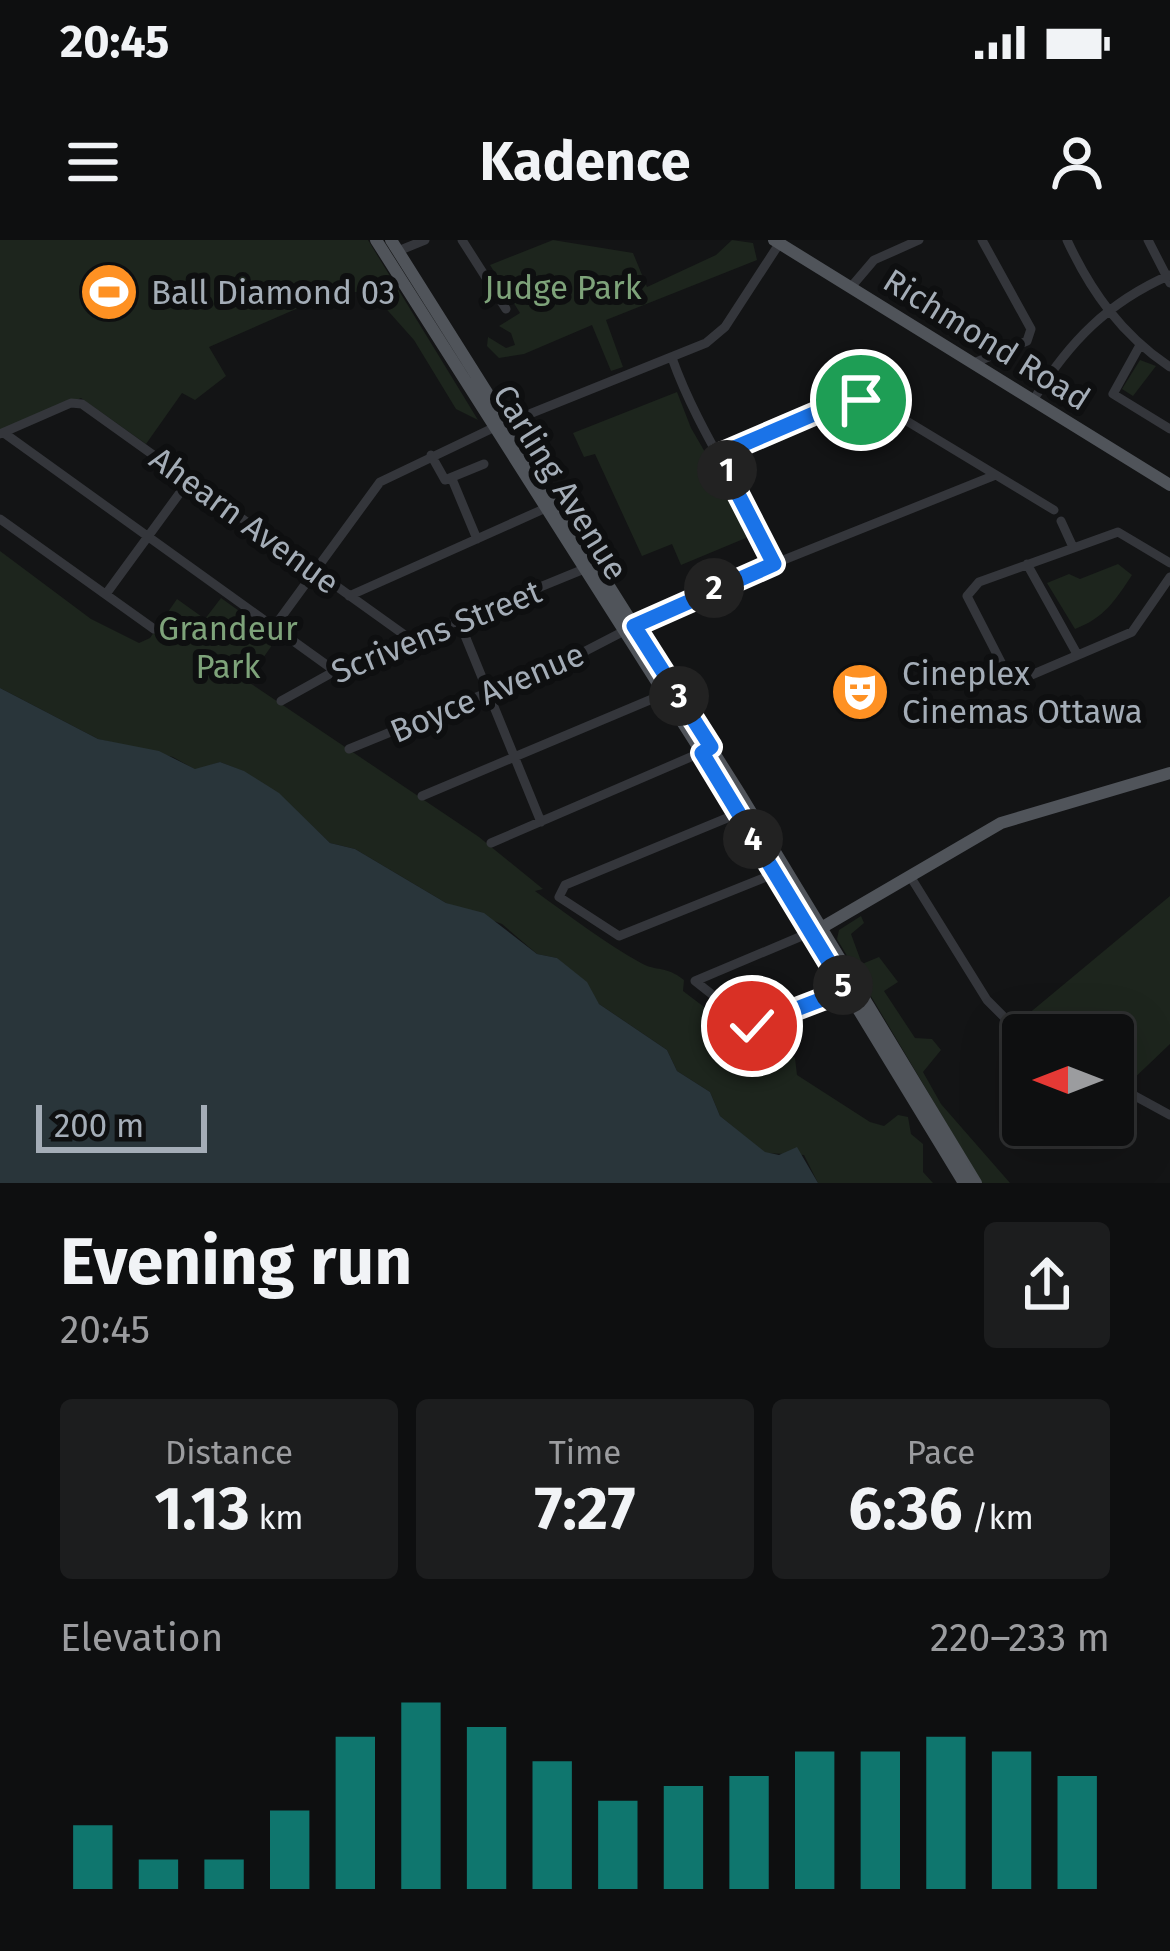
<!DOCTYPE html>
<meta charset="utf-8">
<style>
:root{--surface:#0e0f10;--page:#1c1d1e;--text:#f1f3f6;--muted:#9b9c9f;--line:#2e2f30;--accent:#0f766e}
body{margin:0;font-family:"Fira Sans",sans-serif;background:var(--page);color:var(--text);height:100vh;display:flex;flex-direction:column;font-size:45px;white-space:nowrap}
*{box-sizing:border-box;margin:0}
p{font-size:39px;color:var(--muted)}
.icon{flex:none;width:66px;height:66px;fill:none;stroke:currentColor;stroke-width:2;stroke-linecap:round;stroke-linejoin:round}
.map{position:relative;height:943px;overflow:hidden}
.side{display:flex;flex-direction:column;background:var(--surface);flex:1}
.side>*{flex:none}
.needle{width:78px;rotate:270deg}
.fabs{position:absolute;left:1002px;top:774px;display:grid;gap:24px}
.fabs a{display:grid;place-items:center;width:132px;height:132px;border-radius:12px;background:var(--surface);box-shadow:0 12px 48px #0002,0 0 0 3px var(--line);font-size:60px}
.scale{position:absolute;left:36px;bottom:30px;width:171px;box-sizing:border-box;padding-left:12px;border:6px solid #a4adb7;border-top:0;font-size:33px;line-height:42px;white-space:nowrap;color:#a4adb7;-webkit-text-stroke:9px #0e0f10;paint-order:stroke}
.pin{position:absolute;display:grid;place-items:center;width:102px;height:102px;color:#fff;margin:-51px;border:6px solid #fff;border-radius:50%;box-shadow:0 3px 12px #0007}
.km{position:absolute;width:60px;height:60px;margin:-30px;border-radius:50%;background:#222;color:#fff;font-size:33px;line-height:60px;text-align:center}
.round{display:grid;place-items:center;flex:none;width:126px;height:126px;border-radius:12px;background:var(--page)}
.overview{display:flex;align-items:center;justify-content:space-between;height:204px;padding:0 60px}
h1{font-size:66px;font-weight:700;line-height:90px}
.figures{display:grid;grid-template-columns:repeat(3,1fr);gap:18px;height:204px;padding:12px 60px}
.figures div{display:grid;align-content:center;border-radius:12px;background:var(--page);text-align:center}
.figures b{font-size:60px;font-weight:700}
.figures small{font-size:33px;font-weight:400}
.figures p{font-size:33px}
.chart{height:336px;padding:24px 60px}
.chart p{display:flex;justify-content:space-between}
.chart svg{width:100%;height:216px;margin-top:12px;stroke:var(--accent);stroke-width:6}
.status{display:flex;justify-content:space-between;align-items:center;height:84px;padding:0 60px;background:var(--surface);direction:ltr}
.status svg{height:33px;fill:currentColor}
header{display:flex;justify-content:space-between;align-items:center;height:156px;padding:0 60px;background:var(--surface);font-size:54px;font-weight:700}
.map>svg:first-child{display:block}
.green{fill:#1d251d}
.water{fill:#29353a}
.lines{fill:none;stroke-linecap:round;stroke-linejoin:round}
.minor{stroke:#34363b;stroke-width:9}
.major{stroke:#50545a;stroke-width:12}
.route-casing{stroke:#fff;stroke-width:24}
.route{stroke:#1a73e8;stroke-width:15}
.labels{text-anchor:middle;stroke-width:12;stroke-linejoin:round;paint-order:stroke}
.park-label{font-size:33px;fill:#7ea37a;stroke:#0e0f10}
.poi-label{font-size:33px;fill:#a4adb7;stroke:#0e0f10;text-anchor:start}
.street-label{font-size:33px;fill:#a4adb7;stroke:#0e0f10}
</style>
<div class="status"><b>20:45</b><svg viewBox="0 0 49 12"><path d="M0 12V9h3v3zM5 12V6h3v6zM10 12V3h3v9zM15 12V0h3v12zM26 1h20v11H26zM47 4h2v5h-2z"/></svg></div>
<header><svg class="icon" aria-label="menu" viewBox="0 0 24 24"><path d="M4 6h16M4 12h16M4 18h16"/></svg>Kadence<svg class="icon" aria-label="person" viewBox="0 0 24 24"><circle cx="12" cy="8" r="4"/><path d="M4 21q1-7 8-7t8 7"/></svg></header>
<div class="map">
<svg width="1170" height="943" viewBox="0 0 1170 943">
<rect width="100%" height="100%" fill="#131415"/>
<!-- green -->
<path class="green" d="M0,0H368L478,180L456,169L414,100L381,63L369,37L362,52H335L209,107L226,136L195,160L182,153L146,204L81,158L0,194Z
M553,0L633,13L647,47L716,15L732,0L753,3L757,20L606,80L623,127L611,131L592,85L524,114L499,118L487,106L488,97L506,108L515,105L511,93L499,86L520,73L490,25Z
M1140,120L1156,126L1133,156L1122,149Z
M677,152L691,188L753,295L681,325L672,304L642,316L595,214L584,217L573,193Z
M0,311L91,379L139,403L150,398L177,359L205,379L221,358L277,398L247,441L479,597L543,649L535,651C568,675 605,703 641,723C657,732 665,725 684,740L683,751L724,782L769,798L795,818L797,835L870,882L884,886L898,875L908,877L911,894L923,904V932L933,943H818L804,915L765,913L720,876L710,852L677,831L667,810L599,764L557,718L537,714L502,684L446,663L355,609L330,603L279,554L243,531L220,522L196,530L173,517L98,499L0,448Z
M1118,324L1132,335C1115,361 1104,378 1075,389L1047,343L1069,334L1080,339Z
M1170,656V804L1127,845L1113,838V795H1028L1015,785Z
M861,676L864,683L851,694L862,724L879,717L898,742L884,751L915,798L932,799L941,810L923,832L941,864L1010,943H982L837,699L839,690Z"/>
<!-- water -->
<path class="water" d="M0,448L98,499L159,511L195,529L220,522L244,531L279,553L330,603L355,609L446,663L484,673L537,714L557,718L587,742L599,764L667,810L677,831L710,852L720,876L765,912L779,915L797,907L818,943H0Z"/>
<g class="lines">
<!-- minor -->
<path class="minor" d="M462,0L506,69
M1067,0C1091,52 1122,95 1170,127
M1148,0L1170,43
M398,11L425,0
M851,47L874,20L919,0
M1139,107L1113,154L1170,189
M672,118C698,191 743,252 774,324
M974,123L1027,101L1031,89L982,0
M1034,159C1069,102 1108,62 1170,35
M507,183L706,103L725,87L781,1
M4,193L335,431
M0,194L71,163L82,164L413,401
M431,215L445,240L484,224
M718,215L844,161L872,160L1054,270
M452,239L477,299
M0,279L154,389
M1061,281L1072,305
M1170,323L1118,292L979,342L967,356L1004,428L1029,436L1132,392L1170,337
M1027,324L1077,414
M106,354L190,239
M349,356L546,268
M459,381L541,582
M274,387L380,242L493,188
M281,461L335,431L589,327
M349,509L572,418L684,360L993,236
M422,556L664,454
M744,571L565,645L559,657L619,696L776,633
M491,603L707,510
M910,636L987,760L1023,796
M809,693L695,741L752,786L846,750
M1113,844L1170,875"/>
<!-- major -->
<path class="major" d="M376,0L702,513L964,943
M391,0L740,554L976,943
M774,0L1170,245
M816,691L1001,583L1170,533"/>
</g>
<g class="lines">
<defs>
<path id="route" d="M752,786L846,750L702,513L711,507L634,386L774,324L718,215L844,161L861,160"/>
</defs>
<!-- route casing -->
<use href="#route" class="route-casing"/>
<!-- route -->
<use href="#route" class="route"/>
</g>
<!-- icons -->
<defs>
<symbol id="stadium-disc" viewBox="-11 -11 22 22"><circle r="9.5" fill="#fe9123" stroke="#0e0f10"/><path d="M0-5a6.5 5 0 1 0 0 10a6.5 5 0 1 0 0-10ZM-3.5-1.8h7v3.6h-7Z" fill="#fff"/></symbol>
<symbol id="theatre-disc" viewBox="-11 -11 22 22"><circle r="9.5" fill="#fe9123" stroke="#0e0f10"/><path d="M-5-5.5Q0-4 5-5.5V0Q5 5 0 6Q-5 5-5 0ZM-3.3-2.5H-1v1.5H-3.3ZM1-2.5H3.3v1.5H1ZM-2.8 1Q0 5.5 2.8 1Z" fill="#fff"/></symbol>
</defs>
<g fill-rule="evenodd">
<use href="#stadium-disc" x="76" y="19" width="66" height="66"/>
<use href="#theatre-disc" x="827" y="419" width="66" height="66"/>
</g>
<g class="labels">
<!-- park labels -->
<g class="park-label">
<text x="563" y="59">Judge Park</text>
<text x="228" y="400">Grandeur<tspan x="228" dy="38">Park</tspan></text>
</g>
<!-- poi labels -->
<g class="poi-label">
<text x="151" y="64">Ball Diamond 03</text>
<text x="902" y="445">Cineplex<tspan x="902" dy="38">Cinemas Ottawa</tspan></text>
</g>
<!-- street labels -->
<g class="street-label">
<text transform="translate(987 99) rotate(32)" y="12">Richmond Road</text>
<text transform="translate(561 242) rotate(58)" y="12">Carling Avenue</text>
<text transform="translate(245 280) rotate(36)" y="12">Ahearn Avenue</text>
<text transform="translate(436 391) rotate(-22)" y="12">Scrivens Street</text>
<text transform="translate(487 452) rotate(-23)" y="12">Boyce Avenue</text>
</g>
</g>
</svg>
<div class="fabs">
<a><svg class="needle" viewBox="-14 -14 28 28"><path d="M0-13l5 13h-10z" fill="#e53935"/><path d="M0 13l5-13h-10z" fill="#9b9c9f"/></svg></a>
</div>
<div class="scale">200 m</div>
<div class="pin" style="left:861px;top:160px;background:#1e9e55"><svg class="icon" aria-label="arrive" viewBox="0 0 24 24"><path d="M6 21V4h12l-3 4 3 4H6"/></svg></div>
<div class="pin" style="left:752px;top:786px;background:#d93025"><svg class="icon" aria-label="check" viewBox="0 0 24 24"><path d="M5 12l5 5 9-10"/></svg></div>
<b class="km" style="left:727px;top:230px">1</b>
<b class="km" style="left:714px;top:348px">2</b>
<b class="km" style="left:679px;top:456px">3</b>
<b class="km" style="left:753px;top:599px">4</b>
<b class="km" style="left:843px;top:745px">5</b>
</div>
<section class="side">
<div class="overview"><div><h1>Evening run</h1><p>20:45</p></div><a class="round"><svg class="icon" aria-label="share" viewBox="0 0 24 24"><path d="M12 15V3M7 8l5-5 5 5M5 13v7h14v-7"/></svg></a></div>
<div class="figures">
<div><p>Distance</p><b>1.13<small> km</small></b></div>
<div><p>Time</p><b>7:27</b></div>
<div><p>Pace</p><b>6:36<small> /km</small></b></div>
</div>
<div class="chart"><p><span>Elevation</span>220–233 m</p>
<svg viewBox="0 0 160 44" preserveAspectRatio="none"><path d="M5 44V31M15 44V38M25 44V38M35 44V28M45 44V13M55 44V6M65 44V11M75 44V18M85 44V26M95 44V23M105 44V21M115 44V16M125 44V16M135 44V13M145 44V16M155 44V21"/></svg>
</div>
</section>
